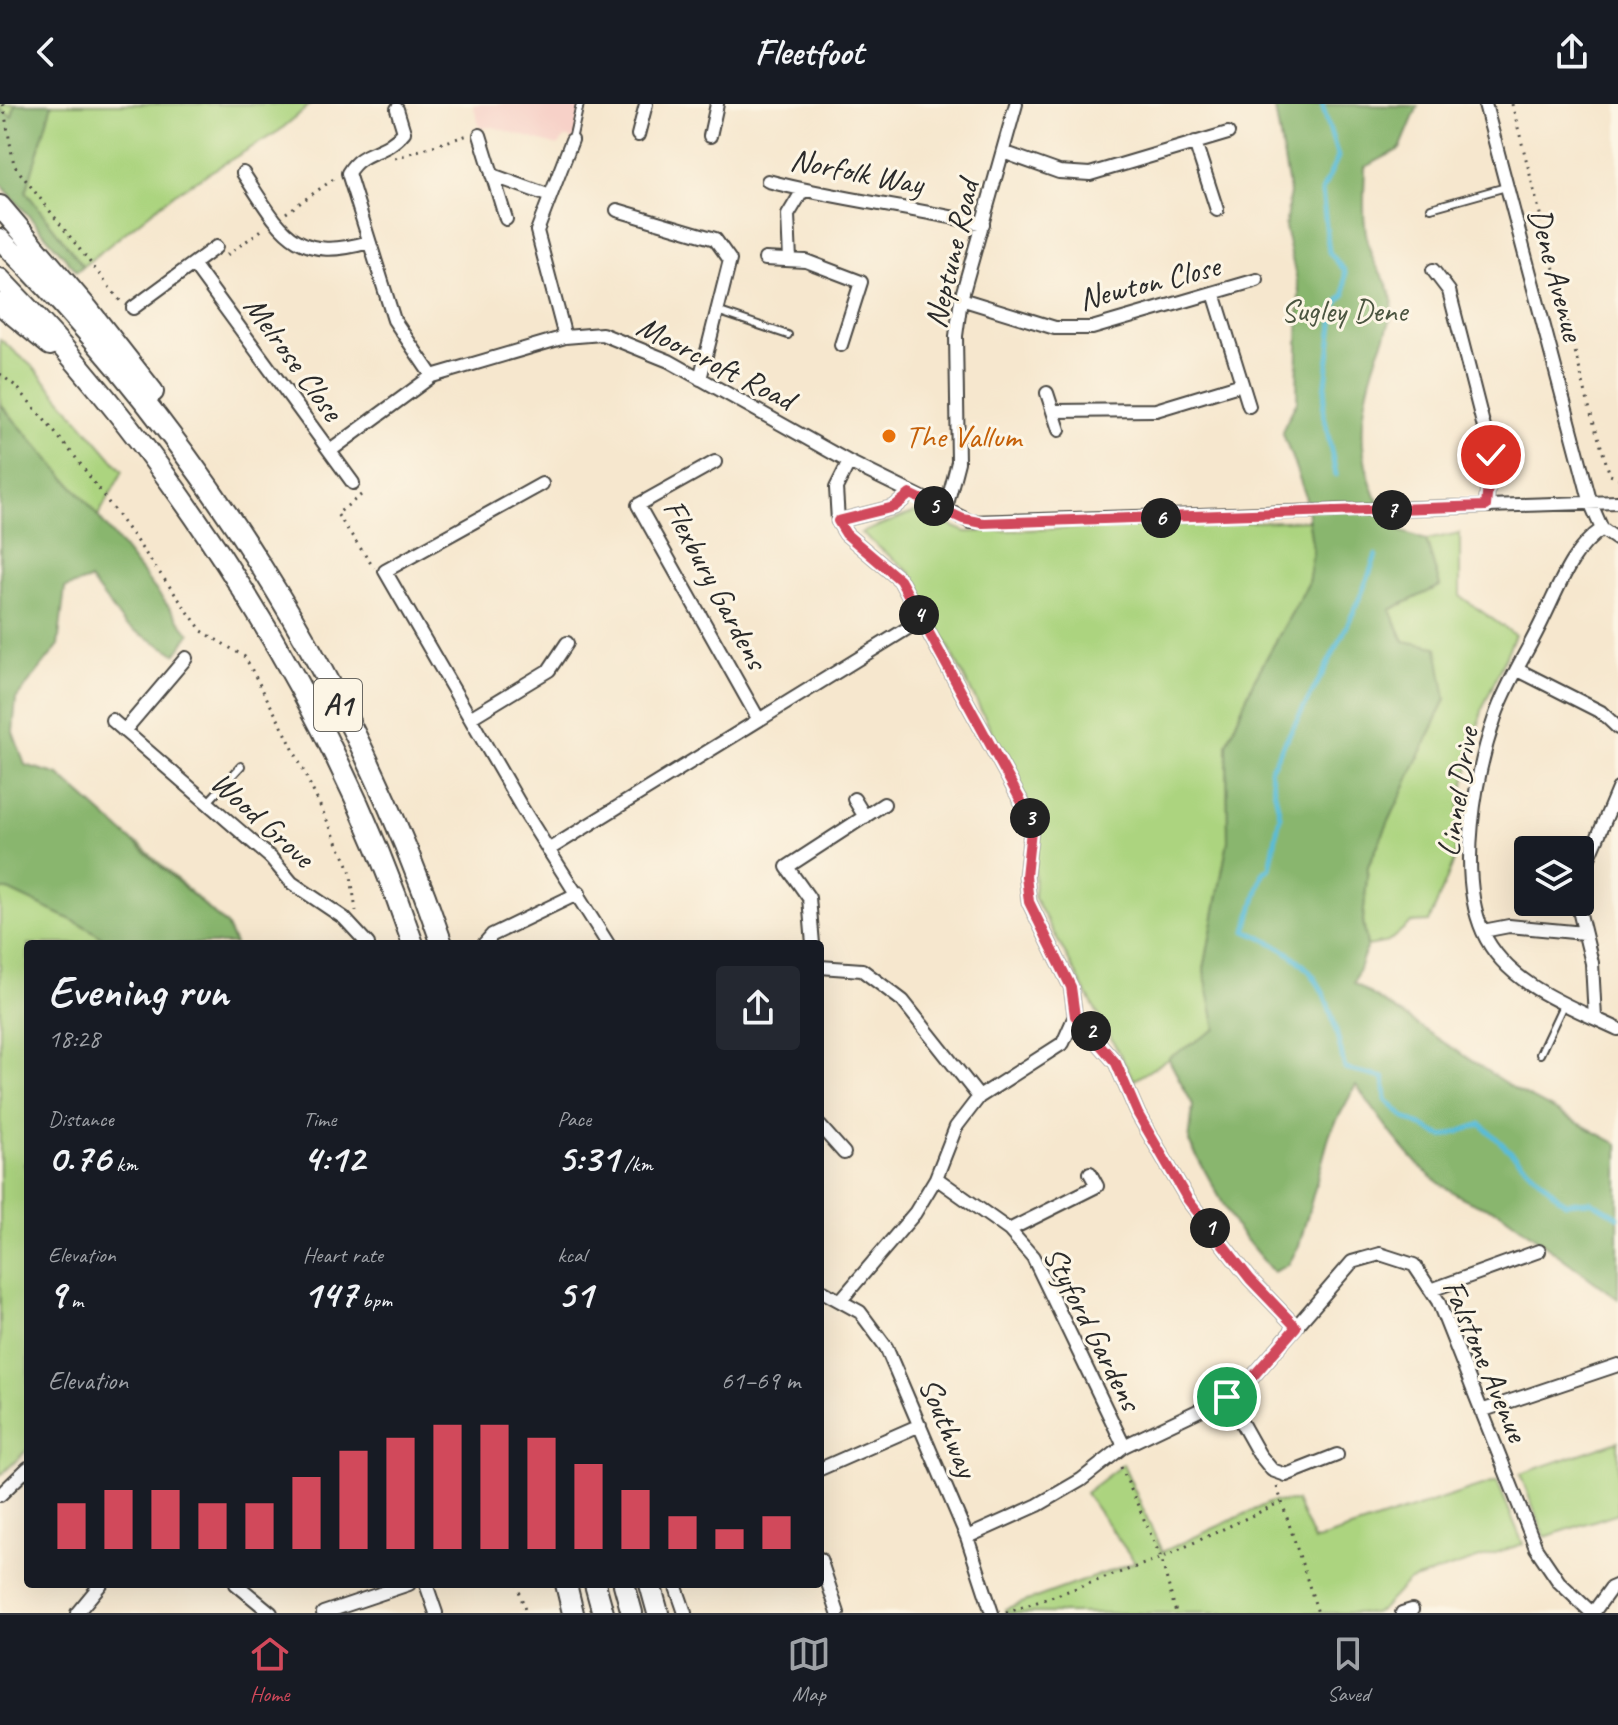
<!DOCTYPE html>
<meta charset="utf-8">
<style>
:root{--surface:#171b24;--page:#242831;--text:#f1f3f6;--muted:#9ea1a6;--line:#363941;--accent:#d1495b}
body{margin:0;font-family:Caveat,sans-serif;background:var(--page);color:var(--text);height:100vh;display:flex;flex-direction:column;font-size:30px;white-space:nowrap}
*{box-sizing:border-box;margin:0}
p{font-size:26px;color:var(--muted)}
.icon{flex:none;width:44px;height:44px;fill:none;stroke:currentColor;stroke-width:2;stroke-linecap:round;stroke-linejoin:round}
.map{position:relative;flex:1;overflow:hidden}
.sheet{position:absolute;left:24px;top:836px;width:800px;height:648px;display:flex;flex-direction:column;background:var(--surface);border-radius:8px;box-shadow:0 8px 32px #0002}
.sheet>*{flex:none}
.fabs{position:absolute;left:1514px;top:732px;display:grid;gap:16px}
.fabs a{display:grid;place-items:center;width:80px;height:80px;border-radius:8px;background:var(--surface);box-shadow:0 8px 32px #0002;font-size:40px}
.pin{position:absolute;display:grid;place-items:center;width:68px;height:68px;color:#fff;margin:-34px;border:4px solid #fff;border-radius:50%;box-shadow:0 2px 8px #0007}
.km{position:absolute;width:40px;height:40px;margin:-20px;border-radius:50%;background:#222;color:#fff;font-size:22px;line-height:40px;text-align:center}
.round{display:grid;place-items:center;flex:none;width:84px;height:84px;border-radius:8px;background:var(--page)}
.head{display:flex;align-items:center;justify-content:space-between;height:136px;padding:0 24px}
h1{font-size:44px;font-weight:700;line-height:60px}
.figures{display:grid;grid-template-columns:repeat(3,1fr);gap:12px;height:136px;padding:8px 24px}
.figures div{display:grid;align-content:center}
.figures b{font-size:40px;font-weight:700}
.figures small{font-size:22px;font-weight:400}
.figures p{font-size:22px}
.chart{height:224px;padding:16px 24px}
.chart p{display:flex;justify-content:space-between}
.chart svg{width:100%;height:144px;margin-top:8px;stroke:var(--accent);stroke-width:6}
header{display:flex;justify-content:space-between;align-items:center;height:104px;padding:0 24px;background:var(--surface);font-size:36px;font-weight:700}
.dock{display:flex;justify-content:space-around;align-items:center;height:112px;border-top:2px solid var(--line);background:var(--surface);font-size:22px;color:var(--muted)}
.dock a{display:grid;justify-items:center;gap:4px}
.dock .current{color:var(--accent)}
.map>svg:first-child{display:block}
.built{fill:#f7d1c8}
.green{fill:#acd47f;stroke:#6c8055;stroke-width:2}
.forest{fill:#89b66e;stroke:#5a704c;stroke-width:2}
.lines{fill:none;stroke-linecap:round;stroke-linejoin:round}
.stream{stroke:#59bcd8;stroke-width:5}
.service-casing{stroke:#494743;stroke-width:10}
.minor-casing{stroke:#494743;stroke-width:16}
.trunk-casing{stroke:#494743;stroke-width:24}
.path{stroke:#494743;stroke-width:3;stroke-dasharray:2 6;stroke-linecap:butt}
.service{stroke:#fff;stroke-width:6}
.minor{stroke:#fff;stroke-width:12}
.trunk{stroke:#fff;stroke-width:20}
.route-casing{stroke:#fff;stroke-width:16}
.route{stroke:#d1495b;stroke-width:10}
.food-dot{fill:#e8710a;stroke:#fcf5e5;stroke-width:3}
.labels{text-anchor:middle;stroke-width:6;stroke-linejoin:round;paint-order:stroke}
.shield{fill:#fcf5e5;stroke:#6a6863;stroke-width:2}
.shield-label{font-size:30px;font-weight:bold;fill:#2b2b2b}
.street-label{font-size:32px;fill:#2b2b2b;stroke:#fcf5e5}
.park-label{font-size:32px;fill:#4b5540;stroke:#fcf5e5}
.food-label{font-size:32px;fill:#c56008;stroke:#fcf5e5;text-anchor:start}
</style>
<header><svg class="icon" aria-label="back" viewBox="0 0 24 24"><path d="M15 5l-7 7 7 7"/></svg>Fleetfoot<svg class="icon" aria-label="share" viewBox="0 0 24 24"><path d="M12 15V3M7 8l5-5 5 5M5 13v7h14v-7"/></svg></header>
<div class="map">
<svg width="1618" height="1509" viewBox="0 0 1618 1509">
<rect width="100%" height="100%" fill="#fcf5e5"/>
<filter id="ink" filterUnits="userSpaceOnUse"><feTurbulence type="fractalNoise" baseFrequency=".0125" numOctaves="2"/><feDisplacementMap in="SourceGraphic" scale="16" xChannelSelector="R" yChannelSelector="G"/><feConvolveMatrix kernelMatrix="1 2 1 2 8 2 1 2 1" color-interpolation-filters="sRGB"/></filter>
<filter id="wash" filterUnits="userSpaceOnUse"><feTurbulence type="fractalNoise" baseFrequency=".006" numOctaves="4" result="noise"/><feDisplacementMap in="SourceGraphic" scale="32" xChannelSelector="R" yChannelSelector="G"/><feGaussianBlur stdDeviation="1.8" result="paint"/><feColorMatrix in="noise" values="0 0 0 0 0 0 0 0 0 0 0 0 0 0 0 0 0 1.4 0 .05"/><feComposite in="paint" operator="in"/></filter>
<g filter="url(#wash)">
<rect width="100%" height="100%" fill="#f6e7ce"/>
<!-- built -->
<path class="built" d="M473,0H585L578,38L566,33L558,42L493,23L480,24Z"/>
<!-- green -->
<path class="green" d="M0,0H311L279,27L175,89L83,162L1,55Z
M0,235L34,264L123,367L0,587Z
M917,407L966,428L1309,416L1313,448L1308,480L1253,578L1227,640L1228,737L1204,866L1216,925L1134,976L1034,793L1037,716L911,469L861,429Z
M1460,429V492L1515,531L1483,603L1460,699L1455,755L1429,818L1410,819L1388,838L1367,842L1363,817L1368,762L1446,595L1404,537L1390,506L1440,482L1426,436Z
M0,678L140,741L226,821L235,840H28V1056L24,1060L28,1070V1345L0,1372Z
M1618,1337V1409L1545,1433L1520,1370Z
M1123,1360L1162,1448L1271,1398L1296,1397L1314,1437L1497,1377L1523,1440L1407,1478L1381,1506L1373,1509H1006L1005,1505L1135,1458L1085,1389Z"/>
<!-- forest -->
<path class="forest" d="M15,0H52L26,88L83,162L77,167L0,79V5L12,13Z
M1274,0L1418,2L1400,45L1365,63C1364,95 1361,125 1373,155C1378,167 1390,181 1392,193C1395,212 1383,236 1377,253C1355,319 1357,363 1391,424L1426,436L1440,482L1390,506L1404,537L1437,543L1446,595L1368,762L1363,817L1367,842L1354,879L1516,986L1618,1040V1195L1499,1107C1427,1090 1397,1036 1356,981L1330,1029L1299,1142L1288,1161L1273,1168L1237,1125L1189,1038L1193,1001L1168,954L1216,925L1204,866L1228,737L1227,640L1253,578L1308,480L1313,448L1305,390L1282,327L1297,297L1299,187L1285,123L1290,89Z
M0,300L86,397L190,530L176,550L125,521L90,476L65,484L58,542L16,595L13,628L25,661L59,671L226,821L235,840H113L84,822L8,786H0Z"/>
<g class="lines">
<!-- stream -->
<path class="stream" d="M1322,0L1338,53L1322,87L1329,148L1345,167V190L1335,202L1323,306L1336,371
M1376,451C1351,527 1307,595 1270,666L1280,712L1270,764L1263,769L1246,827C1324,859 1327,888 1345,965L1384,974L1386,996L1405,1014L1444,1033L1481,1020L1565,1099L1591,1097L1618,1113"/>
</g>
</g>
<g filter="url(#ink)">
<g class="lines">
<defs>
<path id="service" d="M572,36L580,0
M1431,104L1506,83
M717,207L788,231
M208,698L241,662
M1540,950L1564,899"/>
<path id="minor" d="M1485,0L1591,400L1602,425
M397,5L404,28C383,53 363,44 348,69L394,216L432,272
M480,31L506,115
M638,31L646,0
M710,32L717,0
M1195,38L1217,106
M1003,48L1059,68L1090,70L1228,29
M243,69C281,126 293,160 369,138
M492,71L550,92
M768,77C839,96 911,103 983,120
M617,106L715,135L730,156L700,275
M765,155L806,157L861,178L841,241
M790,156L788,111L803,86
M193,160L353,379
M1433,166L1449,187L1491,351L1486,402
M1214,189L1249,302
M961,195L1055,224H1092L1257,176
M133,204L216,143
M565,233L537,127L572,36
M1047,289L1059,326
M1053,307L1156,306L1242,280
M330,347L432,272L565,233L602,230L669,257L849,358L971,418L1618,398
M715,358L638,401L759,616
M849,358L836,384L838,417L846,430L900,476L1032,717L1026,772L1029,798L1071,883L1075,912
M542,380L385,467L522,704L608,840
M945,408L958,358L956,232L961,195L1016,0
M838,417L894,403L910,390
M1618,436L1602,425C1571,446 1559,483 1543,515C1528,547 1506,580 1495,613C1475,671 1457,770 1483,828C1506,880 1569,902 1618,925
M1518,566L1601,608L1618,624
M470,614L549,566L567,539
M112,616L271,754L292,779L344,814L368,840
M124,627L186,554
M854,695L865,713
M548,746L921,516
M1580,775L1618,685
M1577,798L1592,859L1595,914
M1483,827L1509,822L1584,829
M484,840L492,831L579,789
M813,840L809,794L787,763L884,700
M820,863L862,866L903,897L979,993
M1075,912L1116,959L1138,1010L1188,1096L1250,1175L1296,1223
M820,1022L844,1049
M936,1074L1009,1126L1033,1153L1124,1342
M1009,1126L1097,1082L1090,1069
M820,1186L860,1208L886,1243L967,1433L992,1509
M1431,1186L1539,1147
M841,1196L915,1109L936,1074L956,1023L979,993L1063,939L1075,912
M1227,1293L1259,1350L1272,1366L1286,1371L1337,1351
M1481,1307L1618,1261
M820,1365L920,1321
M0,1391L28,1364
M967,1433L1038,1401L1081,1376L1124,1342L1227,1293L1250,1276L1352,1158L1380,1150L1414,1161L1438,1197L1536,1444L1559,1478L1592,1509
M820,1455L838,1509
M236,1480L271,1509
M426,1480L436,1509
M675,1480L685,1509
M77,1509L101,1480
M323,1509L409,1480
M1402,1509L1412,1506
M1593,1509L1611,1484L1618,1481"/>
<path id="trunk" d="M0,102L87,204L153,288
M0,135C196,330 353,578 442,840
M0,175C177,357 332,599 413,840
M0,200L50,241
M566,1480L573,1509
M595,1480L603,1509
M624,1480L632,1509
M650,1480L658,1509"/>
</defs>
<!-- service casing -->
<use href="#service" class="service-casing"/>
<!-- minor casing -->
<use href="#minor" class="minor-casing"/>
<!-- trunk casing -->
<use href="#trunk" class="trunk-casing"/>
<!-- path -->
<path class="path" d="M3,0L14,61L121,198
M1512,0L1591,310L1610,371L1618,374
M395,54L468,31
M286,109L335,74
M227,151L263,125
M0,270L17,283L76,354L202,527L245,553L286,630L350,765L356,807
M361,391L337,410L374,464
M1121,1363L1161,1454L1176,1509
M1277,1383L1318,1509
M517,1480L526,1509
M1006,1509L1161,1454L1281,1398"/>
<!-- service -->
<use href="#service" class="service"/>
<!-- minor -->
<use href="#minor" class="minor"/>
<!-- trunk -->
<use href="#trunk" class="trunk"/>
</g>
</g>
<g class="lines" filter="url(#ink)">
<defs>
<path id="route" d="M1227,1293L1250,1276L1296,1223L1250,1175L1188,1096L1138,1010L1116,959L1075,912L1071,883L1029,798L1026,772L1032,717L900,476L846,430L838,417L894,403L910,390L963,415L983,419L1486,402L1491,351"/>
</defs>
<!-- route casing -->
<use href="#route" class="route-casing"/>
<!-- route -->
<use href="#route" class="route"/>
</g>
<!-- markers -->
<circle class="food-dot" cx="889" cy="332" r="8"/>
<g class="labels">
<!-- shield labels -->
<rect class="shield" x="314" y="575" width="48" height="52" rx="6"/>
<g class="shield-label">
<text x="338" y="611">A1</text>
</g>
<!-- street labels -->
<g class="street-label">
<text transform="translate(857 67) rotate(11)" y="11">Norfolk Way</text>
<text transform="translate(951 150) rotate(-77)" y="11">Neptune Road</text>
<text transform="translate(1557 170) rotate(75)" y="11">Dene Avenue</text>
<text transform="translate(1149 178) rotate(-14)" y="11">Newton Close</text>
<text transform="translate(294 254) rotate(54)" y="11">Melrose Close</text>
<text transform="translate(716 258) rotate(27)" y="11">Moorcroft Road</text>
<text transform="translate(716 480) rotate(62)" y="11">Flexbury Gardens</text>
<text transform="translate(1457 688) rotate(-81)" y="11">Linnel Drive</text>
<text transform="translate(263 715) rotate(42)" y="11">Wood Grove</text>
<text transform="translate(1093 1224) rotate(63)" y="11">Styford Gardens</text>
<text transform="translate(1486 1256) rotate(67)" y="11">Falstone Avenue</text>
<text transform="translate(949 1323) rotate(67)" y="11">Southway</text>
</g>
<!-- park labels -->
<g class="park-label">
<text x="1344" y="217">Sugley Dene</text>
</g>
<!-- food labels -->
<g class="food-label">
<text x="905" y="343">The Vallum</text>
</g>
</g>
</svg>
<div class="fabs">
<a><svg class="icon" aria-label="layers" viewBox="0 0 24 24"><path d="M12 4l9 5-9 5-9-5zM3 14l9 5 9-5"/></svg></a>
</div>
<div class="pin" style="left:1227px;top:1293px;background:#1e9e55"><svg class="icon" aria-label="arrive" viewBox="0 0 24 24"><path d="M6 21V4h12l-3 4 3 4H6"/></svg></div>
<div class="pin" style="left:1491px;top:351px;background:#d93025"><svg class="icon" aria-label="check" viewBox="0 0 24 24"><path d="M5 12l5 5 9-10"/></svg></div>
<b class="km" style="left:1210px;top:1124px">1</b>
<b class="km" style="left:1091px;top:927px">2</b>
<b class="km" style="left:1030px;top:714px">3</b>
<b class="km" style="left:919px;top:511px">4</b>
<b class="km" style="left:934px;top:402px">5</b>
<b class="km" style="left:1161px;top:414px">6</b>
<b class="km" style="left:1392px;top:406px">7</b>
<section class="sheet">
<div class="head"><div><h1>Evening run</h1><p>18:28</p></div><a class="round"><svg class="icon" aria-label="share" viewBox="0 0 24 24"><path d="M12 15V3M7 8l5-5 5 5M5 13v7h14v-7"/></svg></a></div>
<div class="figures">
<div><p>Distance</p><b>0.76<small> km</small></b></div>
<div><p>Time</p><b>4:12</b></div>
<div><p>Pace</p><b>5:31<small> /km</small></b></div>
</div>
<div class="figures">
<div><p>Elevation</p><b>9<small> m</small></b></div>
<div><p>Heart rate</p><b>147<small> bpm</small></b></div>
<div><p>kcal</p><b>51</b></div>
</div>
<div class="chart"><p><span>Elevation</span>61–69 m</p>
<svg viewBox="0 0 160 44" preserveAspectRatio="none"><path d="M5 44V30M15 44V26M25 44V26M35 44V30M45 44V30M55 44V22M65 44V14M75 44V10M85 44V6M95 44V6M105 44V10M115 44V18M125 44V26M135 44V34M145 44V38M155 44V34"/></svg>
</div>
</section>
</div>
<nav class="dock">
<a class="current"><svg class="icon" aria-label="home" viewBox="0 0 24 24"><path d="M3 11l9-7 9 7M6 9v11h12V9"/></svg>Home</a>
<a><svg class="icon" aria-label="map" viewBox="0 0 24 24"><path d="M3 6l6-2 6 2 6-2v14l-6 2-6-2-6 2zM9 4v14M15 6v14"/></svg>Map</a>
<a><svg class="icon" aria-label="saved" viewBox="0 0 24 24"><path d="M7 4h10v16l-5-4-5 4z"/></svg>Saved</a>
</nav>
